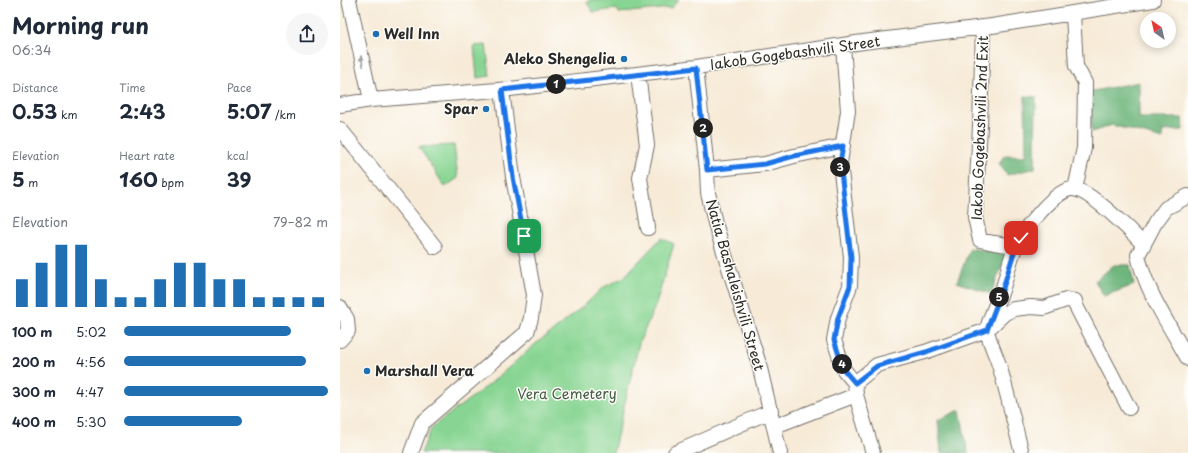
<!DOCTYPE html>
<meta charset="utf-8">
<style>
:root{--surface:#fff;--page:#f6f6f7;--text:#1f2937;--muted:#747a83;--accent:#1f6fb2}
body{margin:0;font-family:"Playpen Sans",sans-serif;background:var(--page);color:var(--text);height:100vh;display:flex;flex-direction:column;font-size:15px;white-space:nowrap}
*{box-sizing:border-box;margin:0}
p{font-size:13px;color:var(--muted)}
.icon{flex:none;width:22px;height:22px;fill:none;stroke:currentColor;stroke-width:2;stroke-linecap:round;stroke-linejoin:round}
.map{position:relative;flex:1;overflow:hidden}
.side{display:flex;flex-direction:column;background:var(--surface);width:340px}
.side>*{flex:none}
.needle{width:26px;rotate:326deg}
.buttons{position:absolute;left:800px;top:12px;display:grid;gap:8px}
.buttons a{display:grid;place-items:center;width:36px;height:36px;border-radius:50%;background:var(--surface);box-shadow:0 2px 10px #0003;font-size:20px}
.pin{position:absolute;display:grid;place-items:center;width:34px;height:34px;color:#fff;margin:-17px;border-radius:8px;box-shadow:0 2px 6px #0006}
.km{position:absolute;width:20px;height:20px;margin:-10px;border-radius:50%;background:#222;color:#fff;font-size:11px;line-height:20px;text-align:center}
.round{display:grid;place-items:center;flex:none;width:42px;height:42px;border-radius:21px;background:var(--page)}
.overview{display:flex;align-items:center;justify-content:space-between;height:68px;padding:0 12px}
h1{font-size:22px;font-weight:700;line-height:30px}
.stats{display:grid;grid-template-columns:repeat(3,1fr);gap:6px;height:68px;padding:4px 12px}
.stats div{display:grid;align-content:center}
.stats b{font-size:20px;font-weight:700}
.stats small{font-size:11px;font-weight:400}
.stats p{font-size:11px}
.chart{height:112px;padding:8px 12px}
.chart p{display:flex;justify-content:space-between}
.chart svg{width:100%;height:72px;margin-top:4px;stroke:var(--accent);stroke-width:6}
ul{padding:0 12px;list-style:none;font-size:13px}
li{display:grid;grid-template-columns:64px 48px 1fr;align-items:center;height:30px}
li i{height:10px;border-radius:5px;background:var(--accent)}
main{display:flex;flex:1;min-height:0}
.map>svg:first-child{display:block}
.green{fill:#88d593;stroke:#5a805f}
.forest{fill:#6eb67d;stroke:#4c7054}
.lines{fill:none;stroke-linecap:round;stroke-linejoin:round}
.minor-casing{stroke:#726e68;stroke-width:16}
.minor{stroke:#fff;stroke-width:14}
.oneway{fill:#a0a0a0}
.route-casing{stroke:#fff;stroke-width:8}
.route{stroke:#1a73e8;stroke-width:5}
.poi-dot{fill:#1f6fb2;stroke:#fdfcf7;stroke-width:1.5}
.labels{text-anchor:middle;stroke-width:3;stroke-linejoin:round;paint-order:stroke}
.poi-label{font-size:14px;font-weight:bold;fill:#2b2b2b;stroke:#fdfcf7;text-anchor:start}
.street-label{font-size:14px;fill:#2b2b2b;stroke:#fdfcf7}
.park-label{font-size:14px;fill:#475e4a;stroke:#fdfcf7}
</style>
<main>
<section class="side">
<div class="overview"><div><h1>Morning run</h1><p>06:34</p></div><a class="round"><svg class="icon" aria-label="share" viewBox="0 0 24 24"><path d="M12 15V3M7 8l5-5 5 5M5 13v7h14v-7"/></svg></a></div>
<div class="stats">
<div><p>Distance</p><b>0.53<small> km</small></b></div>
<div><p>Time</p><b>2:43</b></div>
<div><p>Pace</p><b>5:07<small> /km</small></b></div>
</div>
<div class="stats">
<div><p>Elevation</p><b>5<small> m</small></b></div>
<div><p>Heart rate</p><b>160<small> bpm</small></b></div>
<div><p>kcal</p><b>39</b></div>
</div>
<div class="chart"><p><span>Elevation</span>79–82 m</p>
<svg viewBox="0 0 160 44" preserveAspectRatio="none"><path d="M5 44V27M15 44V17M25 44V6M35 44V6M45 44V27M55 44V38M65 44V38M75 44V27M85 44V17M95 44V17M105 44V27M115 44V27M125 44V38M135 44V38M145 44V38M155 44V38"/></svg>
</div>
<ul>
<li><b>100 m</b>5:02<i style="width:82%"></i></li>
<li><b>200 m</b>4:56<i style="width:89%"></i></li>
<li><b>300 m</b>4:47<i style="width:100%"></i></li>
<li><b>400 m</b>5:30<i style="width:58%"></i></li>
</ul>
</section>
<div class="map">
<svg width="848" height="453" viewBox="0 0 848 453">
<rect width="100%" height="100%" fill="#fdfcf7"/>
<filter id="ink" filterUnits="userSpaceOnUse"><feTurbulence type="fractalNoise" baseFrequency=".025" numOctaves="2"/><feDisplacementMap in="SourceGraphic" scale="8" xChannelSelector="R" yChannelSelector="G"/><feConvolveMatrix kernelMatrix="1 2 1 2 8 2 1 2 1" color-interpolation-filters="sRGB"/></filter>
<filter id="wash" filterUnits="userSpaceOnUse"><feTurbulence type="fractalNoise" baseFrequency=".012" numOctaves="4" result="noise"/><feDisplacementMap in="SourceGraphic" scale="16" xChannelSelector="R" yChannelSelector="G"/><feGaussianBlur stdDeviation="0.9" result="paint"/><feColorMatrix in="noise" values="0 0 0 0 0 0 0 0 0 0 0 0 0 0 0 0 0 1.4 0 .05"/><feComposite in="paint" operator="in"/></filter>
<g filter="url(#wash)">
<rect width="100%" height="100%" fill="#f7ebd8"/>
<!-- green -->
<path class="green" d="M249,0H339L331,8L279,13L277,9L253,12L247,3Z
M146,45L150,76L137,78L134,46Z
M114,145L118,178L105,187L79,147Z
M321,238L334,244L316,304L299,343L273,453H81L92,427L151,383L199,341L212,332L247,303L262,288L284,277Z"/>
<!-- forest -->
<path class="forest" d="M799,82V118H842L843,130L822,131L823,139L772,125L752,132L748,92Z
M685,96L696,97L695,168L667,175L659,164L665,155L686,156Z
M630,248L666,255L651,294L617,282Z
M774,265H790L794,285L764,296L755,281Z
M620,410L628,453H601L598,420Z"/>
</g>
<g filter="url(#ink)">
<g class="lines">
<defs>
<path id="minor" d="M9,0L31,100
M733,14L736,66L745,83L744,148L735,189
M643,28L640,126L635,217L640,240L654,243L676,246
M503,46L508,111L500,163L511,257L510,286L498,318L494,340L504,370L515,383L516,395L533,453
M356,67L367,170L368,193L375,223L419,364L440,453
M298,74L307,145L300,178L308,228
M0,105L31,100L170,89L356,67L523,42L652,26L813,0
M0,129L95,247
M367,170L425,164L454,156L503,146
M848,196L826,208L815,223L798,255C806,292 830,326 848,359
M0,307L7,319L8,331L0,340
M515,383L537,365L585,352L647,330L665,313L674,309L691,307L704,308L726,300L735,301L736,306L789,408
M435,426L516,395
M71,453L82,423L187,332L191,318L194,295L173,177L162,90
M335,453L431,411
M682,453C674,424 668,394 659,365C656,355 648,339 647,330C647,324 658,300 661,293C667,278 669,259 677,244C684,230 716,188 733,189C750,190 792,232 804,245"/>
</defs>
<!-- minor casing -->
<use href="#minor" class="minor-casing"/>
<!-- minor -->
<use href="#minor" class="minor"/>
</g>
<!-- one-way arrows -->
<defs><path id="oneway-solid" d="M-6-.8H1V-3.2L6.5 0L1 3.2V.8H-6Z"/></defs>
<use class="oneway" href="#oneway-solid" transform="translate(22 61) rotate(-102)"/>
</g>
<g class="lines" filter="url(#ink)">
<defs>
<path id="route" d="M184,236L173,177L162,90L356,68L367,170L425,164L454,156L503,146L500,163L511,257L510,286L498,318L494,340L504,370L515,383L537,366L586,352L647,330L663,288L676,246L681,238"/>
</defs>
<!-- route casing -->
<use href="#route" class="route-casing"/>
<!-- route -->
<use href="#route" class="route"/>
</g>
<!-- markers -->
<g class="poi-dot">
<circle cx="36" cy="34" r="4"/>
<circle cx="284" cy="59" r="4"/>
<circle cx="146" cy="109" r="4"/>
<circle cx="27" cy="371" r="4"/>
</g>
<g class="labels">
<!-- poi labels -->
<g class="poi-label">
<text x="44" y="39">Well Inn</text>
<text x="276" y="64" text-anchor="end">Aleko Shengelia</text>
<text x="138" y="114" text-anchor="end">Spar</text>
<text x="35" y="376">Marshall Vera</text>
</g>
<!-- street labels -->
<g class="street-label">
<text transform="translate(455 53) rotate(-8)" y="5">Iakob Gogebashvili Street</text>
<text transform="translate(640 128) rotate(-88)" y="5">Iakob Gogebashvili 2nd Exit</text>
<text transform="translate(395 285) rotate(74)" y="5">Natia Bashaleishvili Street</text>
</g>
<!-- park labels -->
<g class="park-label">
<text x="227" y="399">Vera Cemetery</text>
</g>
</g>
</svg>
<div class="buttons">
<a><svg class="needle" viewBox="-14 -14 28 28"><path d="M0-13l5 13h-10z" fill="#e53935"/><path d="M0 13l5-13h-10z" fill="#747a83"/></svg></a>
</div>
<div class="pin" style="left:184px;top:236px;background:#1e9e55"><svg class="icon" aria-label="arrive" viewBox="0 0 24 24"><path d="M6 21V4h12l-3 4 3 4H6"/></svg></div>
<div class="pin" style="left:681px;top:238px;background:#d93025"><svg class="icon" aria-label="check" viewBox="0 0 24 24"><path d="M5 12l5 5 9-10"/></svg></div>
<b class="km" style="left:216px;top:84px">1</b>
<b class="km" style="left:363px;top:128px">2</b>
<b class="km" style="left:500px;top:167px">3</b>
<b class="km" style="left:502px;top:364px">4</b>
<b class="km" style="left:659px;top:297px">5</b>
</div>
</main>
